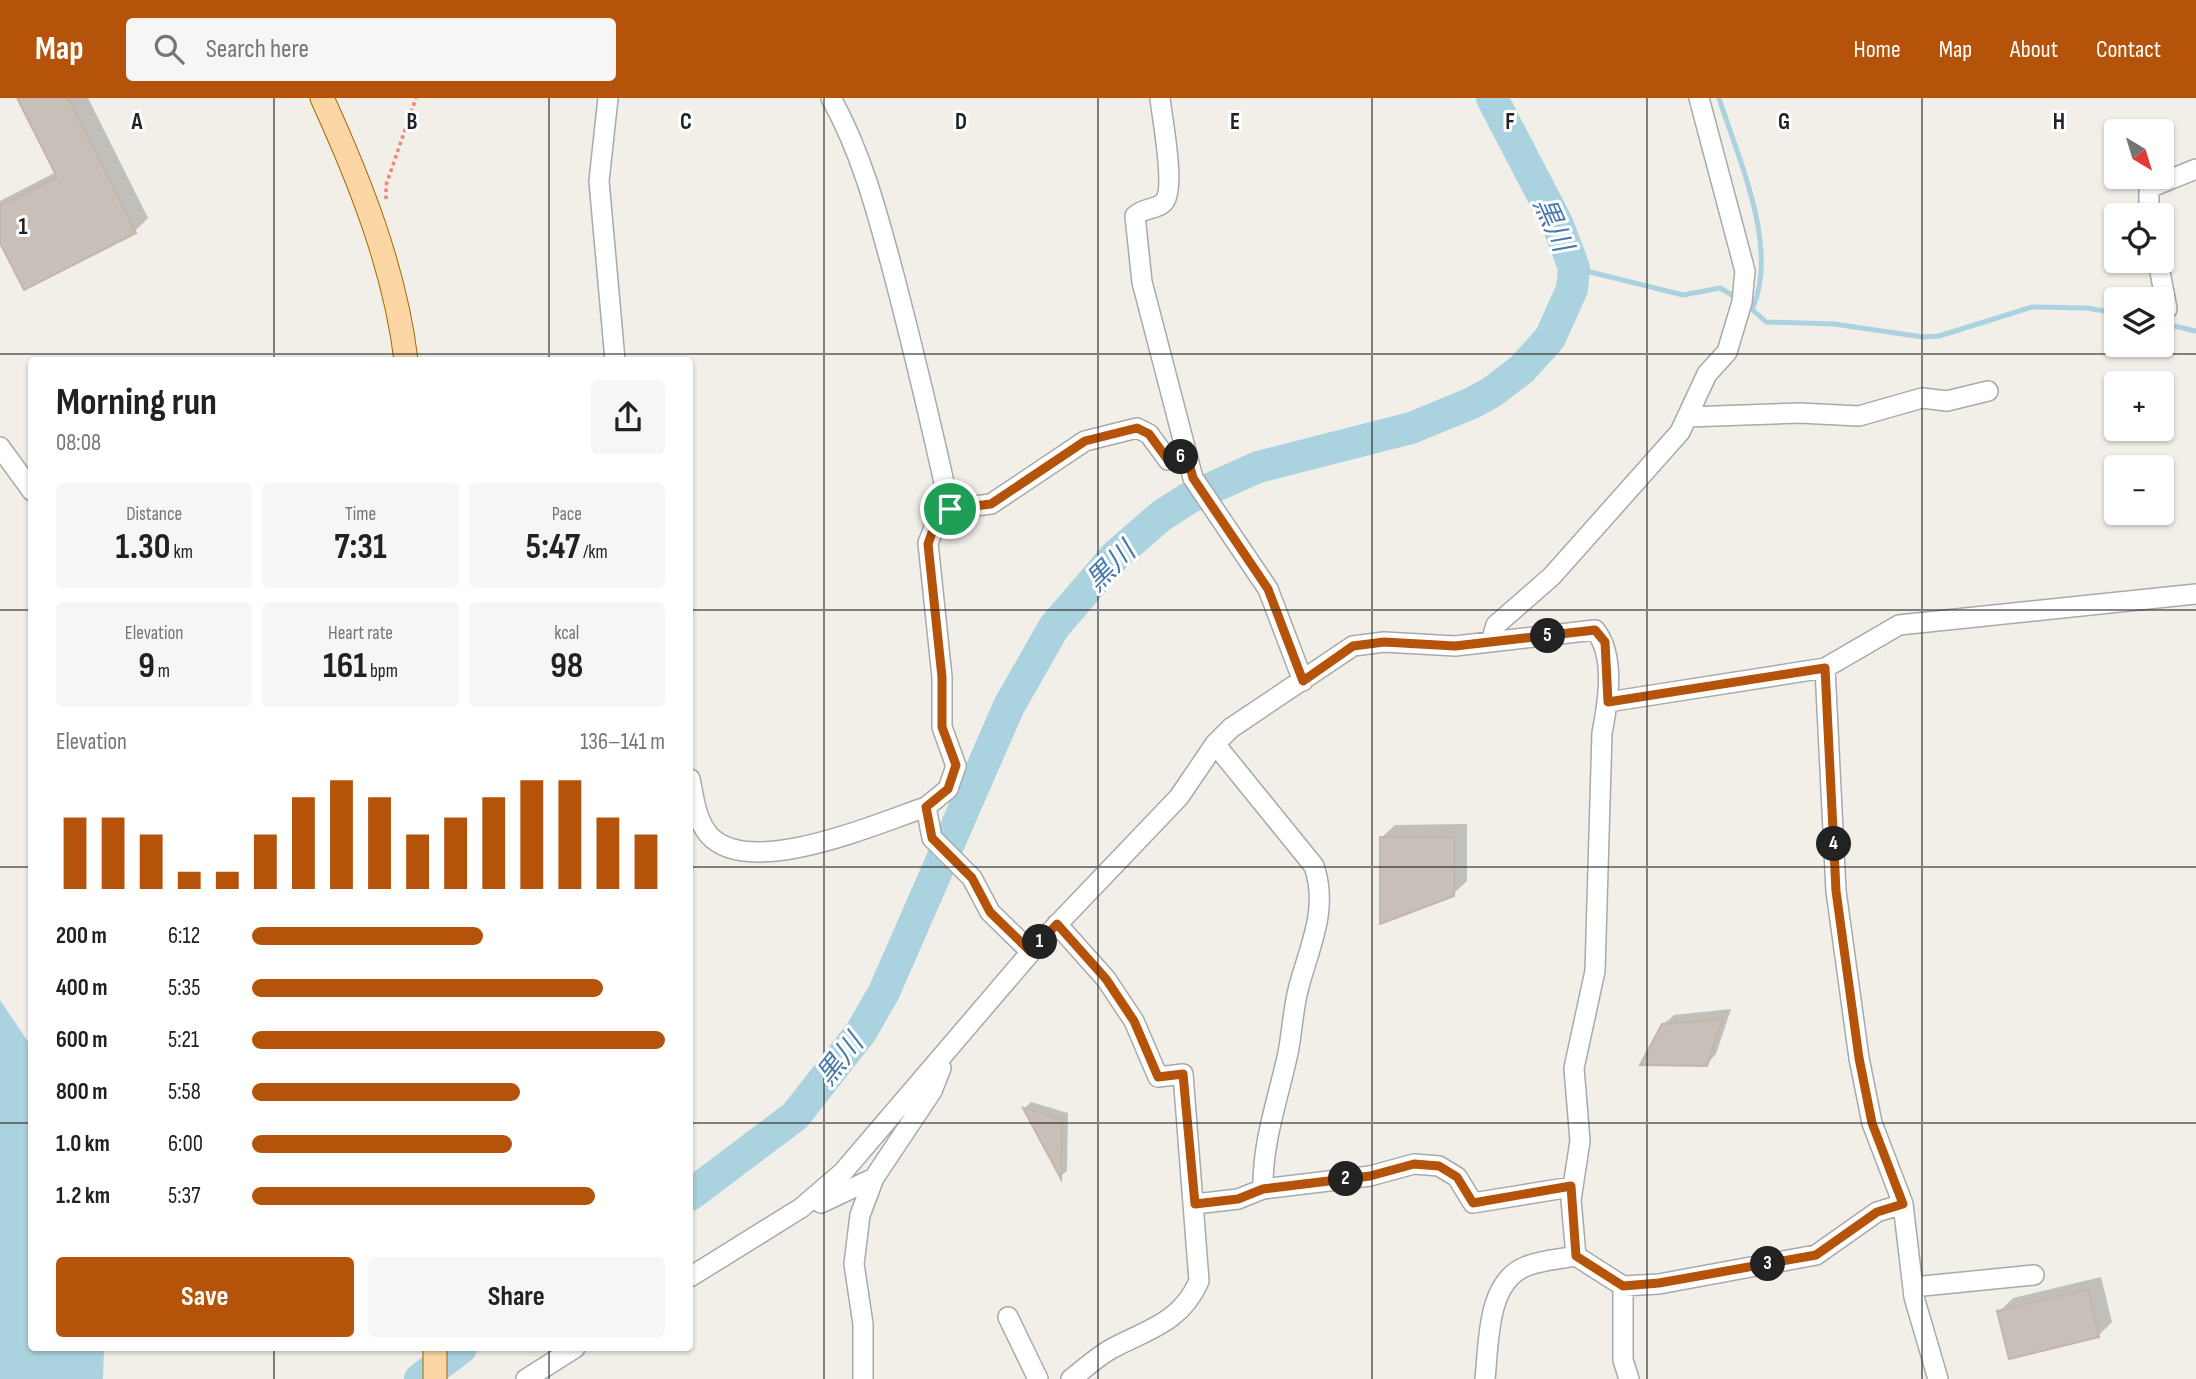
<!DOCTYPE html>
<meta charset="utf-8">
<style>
:root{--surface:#fff;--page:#f6f6f6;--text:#202124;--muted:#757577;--accent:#b45309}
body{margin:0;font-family:"Sofia Sans Condensed","Noto Sans JP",sans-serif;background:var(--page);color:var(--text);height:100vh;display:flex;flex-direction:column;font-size:26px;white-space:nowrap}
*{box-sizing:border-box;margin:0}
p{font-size:23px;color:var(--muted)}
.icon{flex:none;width:38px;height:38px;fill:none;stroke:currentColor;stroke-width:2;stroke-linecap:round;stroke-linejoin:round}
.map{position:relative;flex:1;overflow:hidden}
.panel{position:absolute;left:28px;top:259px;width:665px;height:994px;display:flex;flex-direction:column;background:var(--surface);border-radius:7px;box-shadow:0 2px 5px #0004}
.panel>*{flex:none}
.needle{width:46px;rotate:142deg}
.buttons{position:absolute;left:2104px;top:21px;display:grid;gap:14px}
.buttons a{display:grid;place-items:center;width:70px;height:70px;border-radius:7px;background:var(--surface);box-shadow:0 2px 5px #0004;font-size:35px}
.pin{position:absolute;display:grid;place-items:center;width:60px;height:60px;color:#fff;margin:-30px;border:4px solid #fff;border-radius:50%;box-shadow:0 2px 7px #0007}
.km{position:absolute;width:35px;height:35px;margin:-18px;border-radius:50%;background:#222;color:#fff;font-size:19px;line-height:35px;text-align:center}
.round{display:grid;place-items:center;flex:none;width:74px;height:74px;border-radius:7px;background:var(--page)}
.head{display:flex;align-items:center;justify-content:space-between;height:119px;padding:0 28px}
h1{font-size:38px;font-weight:700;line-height:52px}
.stats{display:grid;grid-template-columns:repeat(3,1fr);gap:10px;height:119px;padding:7px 28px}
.stats div{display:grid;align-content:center;border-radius:7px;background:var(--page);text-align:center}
.stats b{font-size:35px;font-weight:700}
.stats small{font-size:19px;font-weight:400}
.stats p{font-size:19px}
.chart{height:196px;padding:14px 28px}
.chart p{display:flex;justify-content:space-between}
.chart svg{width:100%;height:126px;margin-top:7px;stroke:var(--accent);stroke-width:6}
.cta{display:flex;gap:14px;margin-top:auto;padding:14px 28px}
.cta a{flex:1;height:80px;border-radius:7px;background:var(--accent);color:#fff;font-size:28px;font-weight:700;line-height:80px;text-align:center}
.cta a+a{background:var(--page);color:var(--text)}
ul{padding:0 28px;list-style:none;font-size:23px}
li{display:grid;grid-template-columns:112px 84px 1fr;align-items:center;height:52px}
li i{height:18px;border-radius:9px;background:var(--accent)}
header{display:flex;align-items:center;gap:42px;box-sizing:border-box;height:98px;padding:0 35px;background:var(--accent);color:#fff}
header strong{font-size:33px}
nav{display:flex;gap:38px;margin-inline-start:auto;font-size:24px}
.search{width:490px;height:63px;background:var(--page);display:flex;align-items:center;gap:18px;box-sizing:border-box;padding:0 24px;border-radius:7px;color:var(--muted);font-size:26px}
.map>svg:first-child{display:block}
.water{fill:#aad3df}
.shadow{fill:#0003}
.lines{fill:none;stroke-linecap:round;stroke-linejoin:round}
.stream{stroke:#aad3df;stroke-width:5}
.river{stroke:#aad3df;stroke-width:32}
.building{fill:#c7bfb8;stroke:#c4b6ab;stroke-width:2}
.minor-casing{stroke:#a9a9a9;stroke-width:22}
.major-casing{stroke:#a06b00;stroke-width:25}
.path{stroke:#fa8072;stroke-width:3.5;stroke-dasharray:3.5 3.5;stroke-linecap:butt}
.minor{stroke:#fff;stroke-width:19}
.major{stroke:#fcd6a4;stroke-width:23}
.route-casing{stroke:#fff;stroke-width:14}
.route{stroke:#b45309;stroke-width:9}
.grid{fill:none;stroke:#222;stroke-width:2;stroke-opacity:0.55}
.labels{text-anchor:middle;stroke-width:6;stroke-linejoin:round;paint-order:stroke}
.water-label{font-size:28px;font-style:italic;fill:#4a7aab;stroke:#fff}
.grid-label{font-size:23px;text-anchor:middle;font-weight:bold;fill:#222;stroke:#fff;stroke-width:6;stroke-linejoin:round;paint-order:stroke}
</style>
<header>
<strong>Map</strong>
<div class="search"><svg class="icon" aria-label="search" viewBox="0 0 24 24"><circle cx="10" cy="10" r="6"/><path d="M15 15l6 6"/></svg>Search here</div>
<nav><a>Home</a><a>Map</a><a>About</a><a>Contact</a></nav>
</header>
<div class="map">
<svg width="2196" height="1281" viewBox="0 0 2196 1281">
<rect width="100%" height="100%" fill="#f2efe9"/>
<!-- water -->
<path class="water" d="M0,902L31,948L32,1250H104L103,1281H0Z"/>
<!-- shadow -->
<path class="shadow" d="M19,0H88L148,120L135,133L0,141V103L56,74Z
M1467,726V783L1453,796L1381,740L1395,727Z
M1731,911L1716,956L1706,967L1663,927L1674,917Z
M1031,1004L1068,1015L1067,1073L1061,1078L1025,1010Z
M2101,1179L2112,1224L2098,1238L1999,1214L2013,1200Z"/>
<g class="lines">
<!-- stream -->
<path class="stream" d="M1719,0C1738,60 1779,149 1753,209
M1574,170L1683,197L1720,190L1737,200
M1745,205L1766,224L1834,226L1923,239L1939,238L2032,209L2087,210L2116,215
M2161,225L2196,233"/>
<!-- river -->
<path class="river" d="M690,1097L795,1018L861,934L884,894L1009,608L1054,529L1115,458L1161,418L1189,400L1258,369L1411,330L1472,305L1492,294L1522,271L1550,240L1572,191L1574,170L1558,127L1492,0
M420,1281L461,1250"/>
</g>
<!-- building -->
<path class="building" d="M17,0H68L136,135L24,192L0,145V108L57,79Z
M1380,739H1454V798L1380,826Z
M1723,921L1707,968L1640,967L1662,926Z
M1023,1010L1062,1021L1061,1081Z
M2088,1191L2099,1239L2009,1261L1997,1213Z"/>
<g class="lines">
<defs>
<path id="minor" d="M608,0L599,83L615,262
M831,0C863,58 878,118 895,181C915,258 933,334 950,411L935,427L928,445L942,579V629L956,668L948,691L926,709L932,740L972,780L990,814L1031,854
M1160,0C1162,20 1176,90 1164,104C1157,112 1144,109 1135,118L1142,184L1193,380L1268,491L1303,583
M2149,117V90L2196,71
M2158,163L2167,211
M1687,319L1799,315L1859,318L1922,300L1947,303L1988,293
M0,349L32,393
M950,411L991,406L1085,343L1137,330L1149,336L1168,362L1187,357
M1491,544L1496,527L1552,478L1680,334L1707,276L1727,254L1742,204L1745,173L1699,0
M1825,570L1836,793L1859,960L1872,1025L1903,1106L1914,1199L1938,1281
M1608,604L1825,570L1899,527L2196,496
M1215,646L1314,768C1329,812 1309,849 1298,892C1293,913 1292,934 1288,955C1278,1001 1262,1045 1263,1091
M690,681C694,700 696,722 709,737C749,782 878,725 926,709
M1057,826L1106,881L1134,923L1158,979L1183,976L1199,1183C1181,1225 1146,1232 1111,1251C1097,1259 1084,1271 1071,1281
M816,1100L821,1105L874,1080
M1195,1106L1238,1101L1263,1091L1370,1078L1414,1066L1439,1068L1457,1079L1473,1105L1571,1089
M1576,1158L1623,1188V1262L1629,1281
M690,1179L801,1110L843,1074L1031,854L1179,699L1215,646L1231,630L1353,548L1384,544L1455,548L1595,532C1616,558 1608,604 1602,635L1595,873L1574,970L1580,1043L1571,1102L1576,1158C1560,1161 1542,1162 1527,1168C1486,1183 1489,1246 1485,1281
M1623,1188L1659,1186L1816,1157L1877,1114L1903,1106
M1913,1189L2034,1177
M1008,1219L1038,1281
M526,1281L575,1250
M863,1281V1226L854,1166L860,1117L874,1080L932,993L941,970"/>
<path id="major" d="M322,0C360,83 395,171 406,262
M435,1250V1281"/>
</defs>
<!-- minor casing -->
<use href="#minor" class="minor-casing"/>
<!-- major casing -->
<use href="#major" class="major-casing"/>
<!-- path -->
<path class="path" d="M386,101V87L416,0"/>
<!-- minor -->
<use href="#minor" class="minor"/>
<!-- major -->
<use href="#major" class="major"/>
</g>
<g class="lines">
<defs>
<path id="route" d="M1137,330L1149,336L1168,362L1187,358L1193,380L1268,491L1303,583L1353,548L1384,544L1455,548L1595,532L1605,544L1608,604L1825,570L1836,793L1859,960L1872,1025L1903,1106L1877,1114L1816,1157L1659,1185L1623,1188L1576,1158L1571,1088L1473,1105L1457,1079L1439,1068L1414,1066L1370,1078L1263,1091L1238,1101L1195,1106L1183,976L1158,979L1134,923L1106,881L1057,826L1031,854L990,814L972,780L932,740L926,709L948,691L956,667L942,629V579L928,446L935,426L950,411L991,406L1085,343Z"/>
</defs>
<!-- route casing -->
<use href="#route" class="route-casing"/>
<!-- route -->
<use href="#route" class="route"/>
</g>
<!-- grid -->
<path class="grid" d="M274,0V262M549,0V262M824,0V1281M1098,0V1281M1372,0V1281M1647,0V1281M1922,0V1281M0,256H2196M0,512H32M690,512H2196M0,769H32M690,769H2196M0,1025H32M690,1025H2196M274,1250V1281M549,1250V1281"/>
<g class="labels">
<!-- water labels -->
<g class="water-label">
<text transform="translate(1554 126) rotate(66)" y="10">黒川</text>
<text transform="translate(1110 468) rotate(-45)" y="10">黒川</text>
<text transform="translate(839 961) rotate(-52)" y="10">黒川</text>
</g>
</g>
<g class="grid-label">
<text x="137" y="31">A</text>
<text x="412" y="31">B</text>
<text x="686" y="31">C</text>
<text x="961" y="31">D</text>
<text x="1235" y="31">E</text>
<text x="1510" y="31">F</text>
<text x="1784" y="31">G</text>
<text x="2059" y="31">H</text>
<text x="23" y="136">1</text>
</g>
</svg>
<div class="buttons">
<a><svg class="needle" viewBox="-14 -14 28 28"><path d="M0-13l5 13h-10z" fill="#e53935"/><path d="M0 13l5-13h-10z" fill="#757577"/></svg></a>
<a><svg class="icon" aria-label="locate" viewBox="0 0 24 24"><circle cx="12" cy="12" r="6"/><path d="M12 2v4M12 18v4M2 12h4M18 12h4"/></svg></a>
<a><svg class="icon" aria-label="layers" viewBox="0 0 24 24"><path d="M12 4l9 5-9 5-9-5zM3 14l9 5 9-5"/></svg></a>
<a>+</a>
<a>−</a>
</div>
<div class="pin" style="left:950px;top:411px;background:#1e9e55"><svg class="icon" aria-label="arrive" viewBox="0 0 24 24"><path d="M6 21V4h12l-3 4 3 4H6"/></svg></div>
<b class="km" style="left:1040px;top:844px">1</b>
<b class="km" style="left:1346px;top:1081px">2</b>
<b class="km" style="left:1768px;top:1166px">3</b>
<b class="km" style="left:1834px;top:746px">4</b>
<b class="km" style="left:1548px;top:538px">5</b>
<b class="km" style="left:1181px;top:359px">6</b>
<section class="panel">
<div class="head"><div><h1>Morning run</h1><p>08:08</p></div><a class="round"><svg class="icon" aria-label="share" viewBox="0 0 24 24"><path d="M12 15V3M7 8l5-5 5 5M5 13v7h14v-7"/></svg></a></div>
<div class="stats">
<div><p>Distance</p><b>1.30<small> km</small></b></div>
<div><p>Time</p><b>7:31</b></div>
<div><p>Pace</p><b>5:47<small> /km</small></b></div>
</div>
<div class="stats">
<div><p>Elevation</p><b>9<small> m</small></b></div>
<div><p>Heart rate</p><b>161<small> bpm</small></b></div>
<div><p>kcal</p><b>98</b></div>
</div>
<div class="chart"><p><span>Elevation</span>136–141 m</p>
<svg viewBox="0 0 160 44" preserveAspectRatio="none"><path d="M5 44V19M15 44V19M25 44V25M35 44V38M45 44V38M55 44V25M65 44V12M75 44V6M85 44V12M95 44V25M105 44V19M115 44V12M125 44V6M135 44V6M145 44V19M155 44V25"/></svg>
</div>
<ul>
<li><b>200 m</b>6:12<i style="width:56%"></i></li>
<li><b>400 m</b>5:35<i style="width:85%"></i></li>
<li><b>600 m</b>5:21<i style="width:100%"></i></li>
<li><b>800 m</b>5:58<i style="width:65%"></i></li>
<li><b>1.0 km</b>6:00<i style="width:63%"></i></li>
<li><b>1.2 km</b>5:37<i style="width:83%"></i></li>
</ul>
<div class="cta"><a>Save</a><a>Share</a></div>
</section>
</div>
